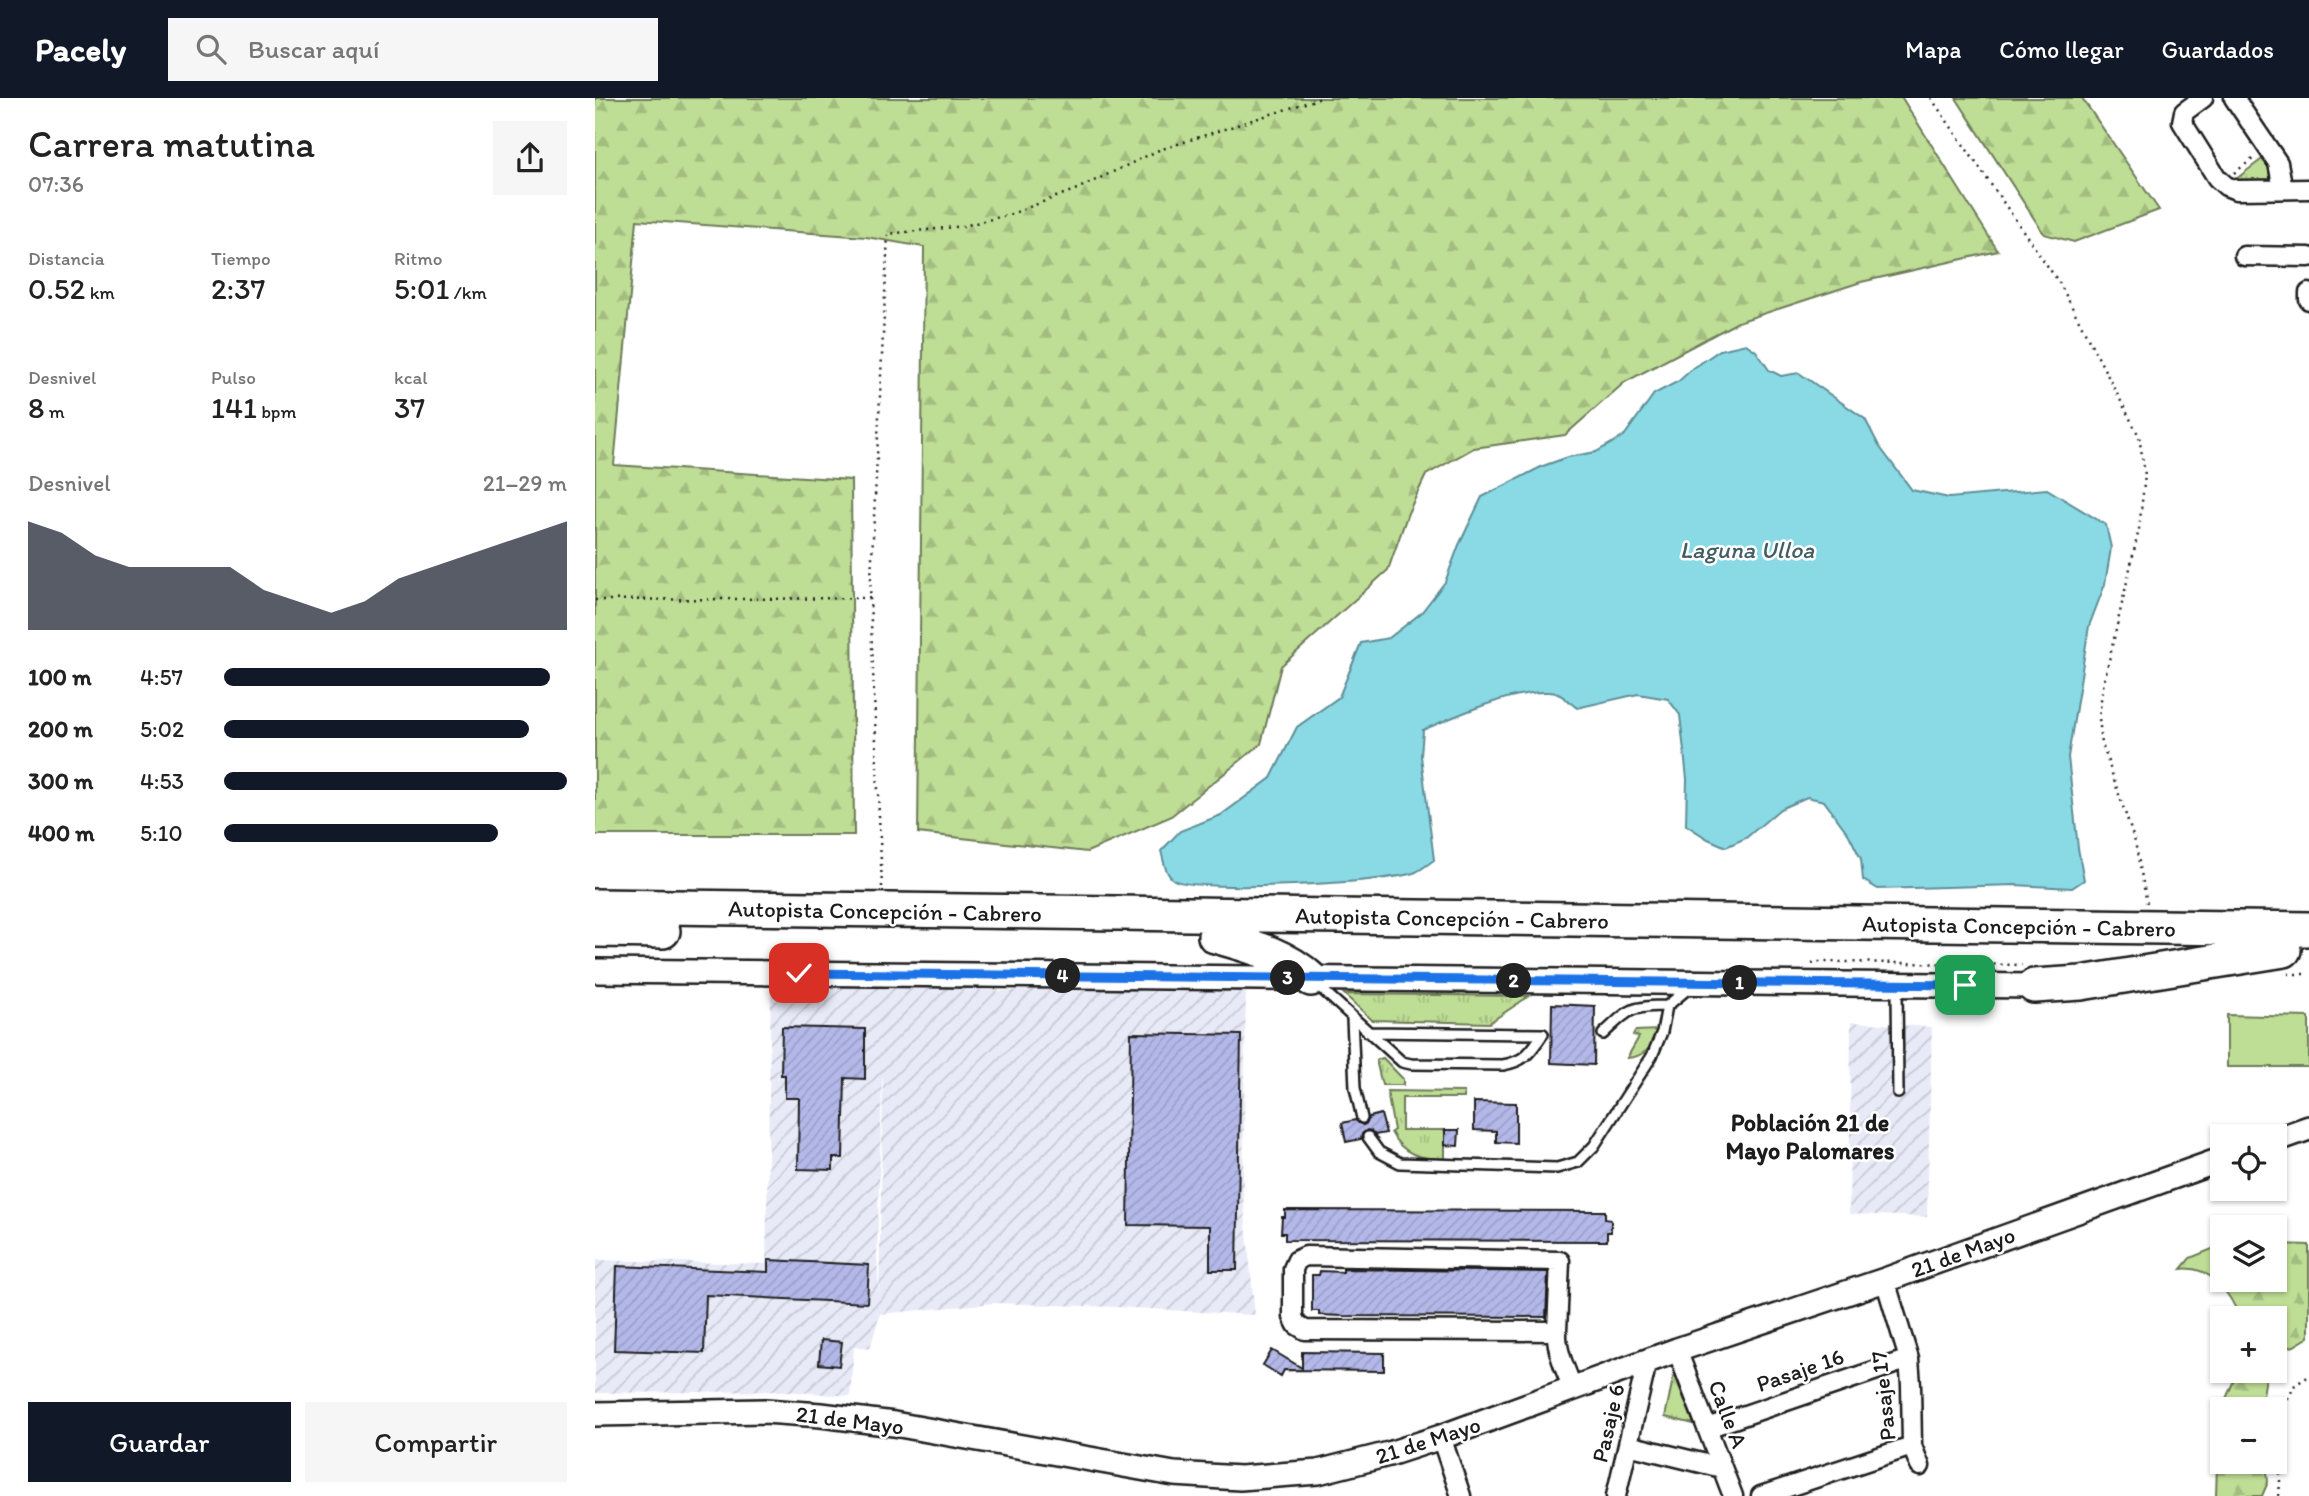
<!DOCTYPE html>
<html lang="es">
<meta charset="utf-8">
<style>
:root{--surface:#fff;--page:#f6f6f6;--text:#222;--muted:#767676;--accent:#111827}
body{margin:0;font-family:Itim,sans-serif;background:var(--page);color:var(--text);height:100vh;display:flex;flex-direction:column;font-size:26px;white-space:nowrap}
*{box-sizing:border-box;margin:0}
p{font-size:23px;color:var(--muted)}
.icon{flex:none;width:38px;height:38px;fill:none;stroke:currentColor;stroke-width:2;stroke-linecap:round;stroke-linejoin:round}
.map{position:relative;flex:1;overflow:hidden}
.details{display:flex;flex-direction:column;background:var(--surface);width:595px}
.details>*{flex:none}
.buttons{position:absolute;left:1615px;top:1026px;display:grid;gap:14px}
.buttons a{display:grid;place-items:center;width:77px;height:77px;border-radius:0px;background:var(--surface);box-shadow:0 2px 5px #0004;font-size:35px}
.pin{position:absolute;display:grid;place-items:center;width:60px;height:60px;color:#fff;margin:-30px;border-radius:14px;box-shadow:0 4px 10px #0006}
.km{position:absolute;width:35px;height:35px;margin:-18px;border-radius:50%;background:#222;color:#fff;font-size:19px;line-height:35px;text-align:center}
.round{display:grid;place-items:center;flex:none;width:74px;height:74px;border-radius:0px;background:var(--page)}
.overview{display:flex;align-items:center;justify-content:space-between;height:119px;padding:0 28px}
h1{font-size:38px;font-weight:600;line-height:52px}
.figures{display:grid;grid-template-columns:repeat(3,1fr);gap:10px;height:119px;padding:7px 28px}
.figures div{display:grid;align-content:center}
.figures b{font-size:30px;font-weight:600}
.figures small{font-size:19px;font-weight:400}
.figures p{font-size:19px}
.chart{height:196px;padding:14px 28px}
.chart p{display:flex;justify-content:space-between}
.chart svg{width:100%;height:126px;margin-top:7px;fill:var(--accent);opacity:.7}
.action{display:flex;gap:14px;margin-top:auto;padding:14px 28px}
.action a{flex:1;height:80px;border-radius:0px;background:var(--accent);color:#fff;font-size:28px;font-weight:600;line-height:80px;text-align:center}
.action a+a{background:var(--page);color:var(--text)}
ul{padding:0 28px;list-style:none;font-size:23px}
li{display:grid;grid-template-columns:112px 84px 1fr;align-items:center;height:52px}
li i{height:18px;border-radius:9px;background:var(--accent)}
header{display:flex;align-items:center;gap:42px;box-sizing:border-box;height:98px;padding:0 35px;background:var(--accent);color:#fff}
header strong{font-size:33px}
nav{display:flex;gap:38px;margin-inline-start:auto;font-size:24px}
.search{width:490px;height:63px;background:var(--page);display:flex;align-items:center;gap:18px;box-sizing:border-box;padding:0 24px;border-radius:0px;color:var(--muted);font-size:26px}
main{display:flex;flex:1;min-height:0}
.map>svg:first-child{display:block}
.industrial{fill:url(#industrial-furrows);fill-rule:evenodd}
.grass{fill:url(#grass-tufts);stroke:#6d7c58;stroke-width:2}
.forest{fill:url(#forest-firs);stroke:#6d7c58;stroke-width:2}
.garden{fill:#bedd95;stroke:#6d7c58;stroke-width:2}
.water{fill:#8adae6;stroke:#5e8e95;stroke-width:2}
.building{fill:url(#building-hatch);stroke:#1c1c1c;stroke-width:2}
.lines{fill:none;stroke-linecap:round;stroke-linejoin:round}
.service-casing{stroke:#1c1c1c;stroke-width:14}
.minor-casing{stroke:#1c1c1c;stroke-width:23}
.tertiary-casing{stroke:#1c1c1c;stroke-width:28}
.motorway-casing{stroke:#1c1c1c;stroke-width:38}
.path{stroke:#1c1c1c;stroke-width:2.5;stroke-dasharray:2 5;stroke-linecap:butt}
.service{stroke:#fff;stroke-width:9}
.minor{stroke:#fff;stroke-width:18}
.tertiary{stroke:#fff;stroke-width:23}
.motorway{stroke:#fff;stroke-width:33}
.route-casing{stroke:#fff;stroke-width:14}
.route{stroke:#1a73e8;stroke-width:9}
.labels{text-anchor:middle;stroke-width:5;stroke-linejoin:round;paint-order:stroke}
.street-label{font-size:23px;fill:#1c1c1c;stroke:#fff}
.water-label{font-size:24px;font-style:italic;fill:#425e63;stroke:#fff}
.neighbourhood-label{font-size:24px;font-weight:bold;fill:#1c1c1c;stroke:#fff}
</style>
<header>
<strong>Pacely</strong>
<div class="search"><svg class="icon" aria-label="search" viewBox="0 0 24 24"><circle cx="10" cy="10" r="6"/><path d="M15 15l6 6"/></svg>Buscar aquí</div>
<nav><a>Mapa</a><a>Cómo llegar</a><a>Guardados</a></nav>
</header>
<main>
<section class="details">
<div class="overview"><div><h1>Carrera matutina</h1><p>07:36</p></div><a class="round"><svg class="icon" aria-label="share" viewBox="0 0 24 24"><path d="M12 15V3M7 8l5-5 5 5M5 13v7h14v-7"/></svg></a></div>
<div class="figures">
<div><p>Distancia</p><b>0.52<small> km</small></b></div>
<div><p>Tiempo</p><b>2:37</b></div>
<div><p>Ritmo</p><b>5:01<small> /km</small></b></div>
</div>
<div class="figures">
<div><p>Desnivel</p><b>8<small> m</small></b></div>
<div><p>Pulso</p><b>141<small> bpm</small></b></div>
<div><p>kcal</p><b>37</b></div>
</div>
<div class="chart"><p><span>Desnivel</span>21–29 m</p>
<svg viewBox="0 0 160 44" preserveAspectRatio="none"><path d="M0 44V6L10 10L20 18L30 22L40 22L50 22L60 22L70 30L80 34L90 38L100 34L110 26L120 22L130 18L140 14L150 10L160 6V44z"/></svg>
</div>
<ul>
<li><b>100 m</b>4:57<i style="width:95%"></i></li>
<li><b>200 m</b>5:02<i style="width:89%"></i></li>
<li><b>300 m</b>4:53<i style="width:100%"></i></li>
<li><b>400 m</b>5:10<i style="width:80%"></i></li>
</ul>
<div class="action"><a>Guardar</a><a>Compartir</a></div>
</section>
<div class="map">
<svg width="1714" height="1398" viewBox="0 0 1714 1398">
<defs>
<pattern id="industrial-furrows" width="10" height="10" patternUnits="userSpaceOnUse" patternTransform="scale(1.75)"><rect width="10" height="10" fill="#e8eaf8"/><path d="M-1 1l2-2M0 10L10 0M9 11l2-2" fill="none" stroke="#c6c8d4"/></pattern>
<pattern id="grass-tufts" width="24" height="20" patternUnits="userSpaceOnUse" patternTransform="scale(1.75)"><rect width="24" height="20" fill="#bedd95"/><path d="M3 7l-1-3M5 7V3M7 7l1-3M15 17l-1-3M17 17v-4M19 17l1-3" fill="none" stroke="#a3bd80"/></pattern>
<pattern id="forest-firs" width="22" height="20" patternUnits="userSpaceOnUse" patternTransform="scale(1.75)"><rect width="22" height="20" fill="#bedd95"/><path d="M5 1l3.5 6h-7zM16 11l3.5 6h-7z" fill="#a3bd80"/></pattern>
<pattern id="building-hatch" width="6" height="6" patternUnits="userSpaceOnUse" patternTransform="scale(1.75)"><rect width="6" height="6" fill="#b4b8e9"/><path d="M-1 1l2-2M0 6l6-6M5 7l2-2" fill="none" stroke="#9a9ec7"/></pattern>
</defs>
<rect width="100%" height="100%" fill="#fff"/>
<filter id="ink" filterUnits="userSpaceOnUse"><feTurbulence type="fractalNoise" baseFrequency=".0143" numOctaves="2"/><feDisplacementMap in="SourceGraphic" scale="14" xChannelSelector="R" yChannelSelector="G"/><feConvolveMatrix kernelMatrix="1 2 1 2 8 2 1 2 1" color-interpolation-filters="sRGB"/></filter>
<g filter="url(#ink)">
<!-- industrial -->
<path class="industrial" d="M289,886L410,893L529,886H651L648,1097L660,1217L521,1209L399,1205L285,1216L275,1250L259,1248L255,1298L189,1293L0,1295V1162L171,1166L176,888ZM287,981H288L284,1197L282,1159Z
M1256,924L1337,929L1332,1119L1254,1116Z"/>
<!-- grass -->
<path class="grass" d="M1671,58L1682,86L1637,84Z
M749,896L934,898L894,925L777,922Z
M1064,932C1059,948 1049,959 1032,960L1044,939L1038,937L1040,933Z
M788,960L808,981V987H787L781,962Z
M792,993L869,994V1000H807V1032H850V1062C827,1061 807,1057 796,1034L799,1032Z
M1079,1276L1099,1326L1070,1319Z"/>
<!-- forest -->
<path class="forest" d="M0,0H1307L1403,153L1266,184L1143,224L1030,284L970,337L879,350L831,377L813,415L793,472L686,568L666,646L575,719L492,754L323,735L329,149L271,139L42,122L19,367L256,382L259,737H0Z
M1361,0H1487L1564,112L1479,144L1449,136Z
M1680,1146L1714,1147V1239L1699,1248L1680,1253V1220H1645C1635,1195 1615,1167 1586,1171L1595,1160L1627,1147L1628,1181H1680Z
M1646,1272H1672L1666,1311H1628V1363H1671L1673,1384L1667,1398H1621L1622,1366L1626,1352L1622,1321L1640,1280Z"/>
<!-- garden -->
<path class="garden" d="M1632,917L1714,919V969H1632Z"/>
<!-- water -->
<path class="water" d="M1151,246L1161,253L1174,272L1186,278L1204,275L1270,321L1284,348L1317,392L1354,400L1452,391L1511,427L1516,450L1510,486L1494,528L1473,659L1483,750L1489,782L1477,790L1420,787L1283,791L1268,782L1266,761L1254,737L1229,703L1212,699L1185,711L1151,740L1131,749L1113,741L1091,727L1092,681L1085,617L1073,601L1043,596L982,610C973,603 965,594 954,594C918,592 860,618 828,632L826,658L839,762C833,766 827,771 821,774C795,785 602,795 579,782C570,776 569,763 566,753L585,733L626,717L676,680L702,629L744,599L766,545L794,540L826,515L850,484L864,447L887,399L948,368L973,359L1001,354L1029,338L1059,296L1084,283L1097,271L1125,252Z"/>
<!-- building -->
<path class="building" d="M957,906L1000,908L999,967L956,965Z
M187,929L270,931V981L250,980L248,1060H238V1072L203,1071L204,1000H190V977H186Z
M536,935L646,937L642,1172H615V1128L533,1127Z
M879,1004L921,1005V1045L901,1044V1033L879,1032Z
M786,1016L791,1035L780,1037L776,1033L772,1032L767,1036L766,1041L751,1044L747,1025L760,1022L768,1027L772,1025L774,1019Z
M850,1032H864L863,1048L850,1047Z
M690,1112L1010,1113V1121L1016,1122V1134H1012V1143L690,1142V1135H686L687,1119H690Z
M173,1162L274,1167L272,1205L111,1197L109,1255L19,1252L22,1168L173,1174Z
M748,1171L953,1174L951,1219L748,1218L724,1217V1213H717V1177H724L725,1173L748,1174Z
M226,1242L247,1244L244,1268L224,1266Z
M677,1252L707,1270V1254L789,1255V1273L689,1272L686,1278L668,1267Z"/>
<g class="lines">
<defs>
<path id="service" d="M720,885L807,964L816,966L908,967C931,963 935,954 948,936
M1302,889L1303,995
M757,920L760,990L767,1020
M773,934L948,936
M1008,936C1034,912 1034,908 1072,908
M773,1039L784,1054L805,1065L962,1070L983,1064L999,1048L1057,958L1067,934L1072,908L1096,888"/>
<path id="minor" d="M1608,0L1589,14L1587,24L1622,80L1631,88L1641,92L1714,91
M1639,0L1683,65L1688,91
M1649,158L1714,159
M1714,195V202
M1290,1182L1314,1261L1316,1287L1317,1348L1325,1368
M962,1233L710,1232L702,1227L698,1219V1171L702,1162L711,1158L965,1163L962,1233C961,1253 971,1273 978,1291
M1082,1252L1138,1398
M1112,1330L1314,1261
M846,1339L866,1398
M1033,1347L1127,1370
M1021,1398L1052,1264
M1166,1398L1317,1348"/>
<path id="tertiary" d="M0,873L1439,888
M1680,1042L1714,1030
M0,1316L170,1313L226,1317L299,1326L579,1376L645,1380L723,1374L794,1356L846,1339L1082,1252L1290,1182L1628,1061"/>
<path id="motorway" d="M0,808L1714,831
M0,832L68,833
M620,838C655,848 689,856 716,881
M1439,888L1486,885L1689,852"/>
</defs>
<!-- service casing -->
<use href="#service" class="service-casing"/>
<!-- minor casing -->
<use href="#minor" class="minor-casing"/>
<!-- tertiary casing -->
<use href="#tertiary" class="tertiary-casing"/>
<!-- motorway casing -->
<use href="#motorway" class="motorway-casing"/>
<!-- path -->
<path class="path" d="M1336,0L1465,186L1544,338L1550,377L1544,431L1507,593L1504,620L1507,646L1540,744L1552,805
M1639,75L1659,60
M0,502L275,500
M287,789L275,500L293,136L369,128L416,116L482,91L564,52L726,0
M1217,866L1221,864H1249L1427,867
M1693,876H1714
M1684,1398L1690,1306L1700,1287L1714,1278"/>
<!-- service -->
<use href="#service" class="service"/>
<!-- minor -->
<use href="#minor" class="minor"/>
<!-- tertiary -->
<use href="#tertiary" class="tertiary"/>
<!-- motorway -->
<use href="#motorway" class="motorway"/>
</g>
</g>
<g class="lines" filter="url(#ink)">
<defs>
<path id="route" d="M204,875L1370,887"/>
</defs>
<!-- route casing -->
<use href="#route" class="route-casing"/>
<!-- route -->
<use href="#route" class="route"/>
</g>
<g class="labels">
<!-- street labels -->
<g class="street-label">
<text transform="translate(290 813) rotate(1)" y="8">Autopista Concepción - Cabrero</text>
<text transform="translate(857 820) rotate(1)" y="8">Autopista Concepción - Cabrero</text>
<text transform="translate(1424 828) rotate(1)" y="8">Autopista Concepción - Cabrero</text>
<text transform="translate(1368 1154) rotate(-20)" y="8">21 de Mayo</text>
<text transform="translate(1205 1272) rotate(-19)" y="8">Pasaje 16</text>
<text transform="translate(1288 1298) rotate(-96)" y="8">Pasaje 17</text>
<text transform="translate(1133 1316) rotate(69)" y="8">Calle A</text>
<text transform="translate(255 1322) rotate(7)" y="8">21 de Mayo</text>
<text transform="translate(1013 1325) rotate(-77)" y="8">Pasaje 6</text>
<text transform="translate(833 1342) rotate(-18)" y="8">21 de Mayo</text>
</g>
<!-- water labels -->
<g class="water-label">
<text x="1152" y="460">Laguna Ulloa</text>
</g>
<!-- neighbourhood labels -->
<g class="neighbourhood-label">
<text x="1215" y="1033">Población 21 de<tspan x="1215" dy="28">Mayo Palomares</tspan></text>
</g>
</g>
</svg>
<div class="buttons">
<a><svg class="icon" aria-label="locate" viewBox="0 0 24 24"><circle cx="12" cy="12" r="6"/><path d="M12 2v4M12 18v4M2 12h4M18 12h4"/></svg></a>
<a><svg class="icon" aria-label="layers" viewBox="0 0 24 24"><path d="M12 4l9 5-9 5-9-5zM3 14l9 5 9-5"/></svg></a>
<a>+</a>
<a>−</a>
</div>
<div class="pin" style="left:1370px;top:887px;background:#1e9e55"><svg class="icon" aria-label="arrive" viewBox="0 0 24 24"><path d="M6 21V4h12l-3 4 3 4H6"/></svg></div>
<div class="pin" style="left:204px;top:875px;background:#d93025"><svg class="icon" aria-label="check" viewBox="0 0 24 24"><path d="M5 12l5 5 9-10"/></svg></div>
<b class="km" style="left:1145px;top:885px">1</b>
<b class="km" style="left:919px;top:883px">2</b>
<b class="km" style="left:693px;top:880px">3</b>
<b class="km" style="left:468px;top:878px">4</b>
</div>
</main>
